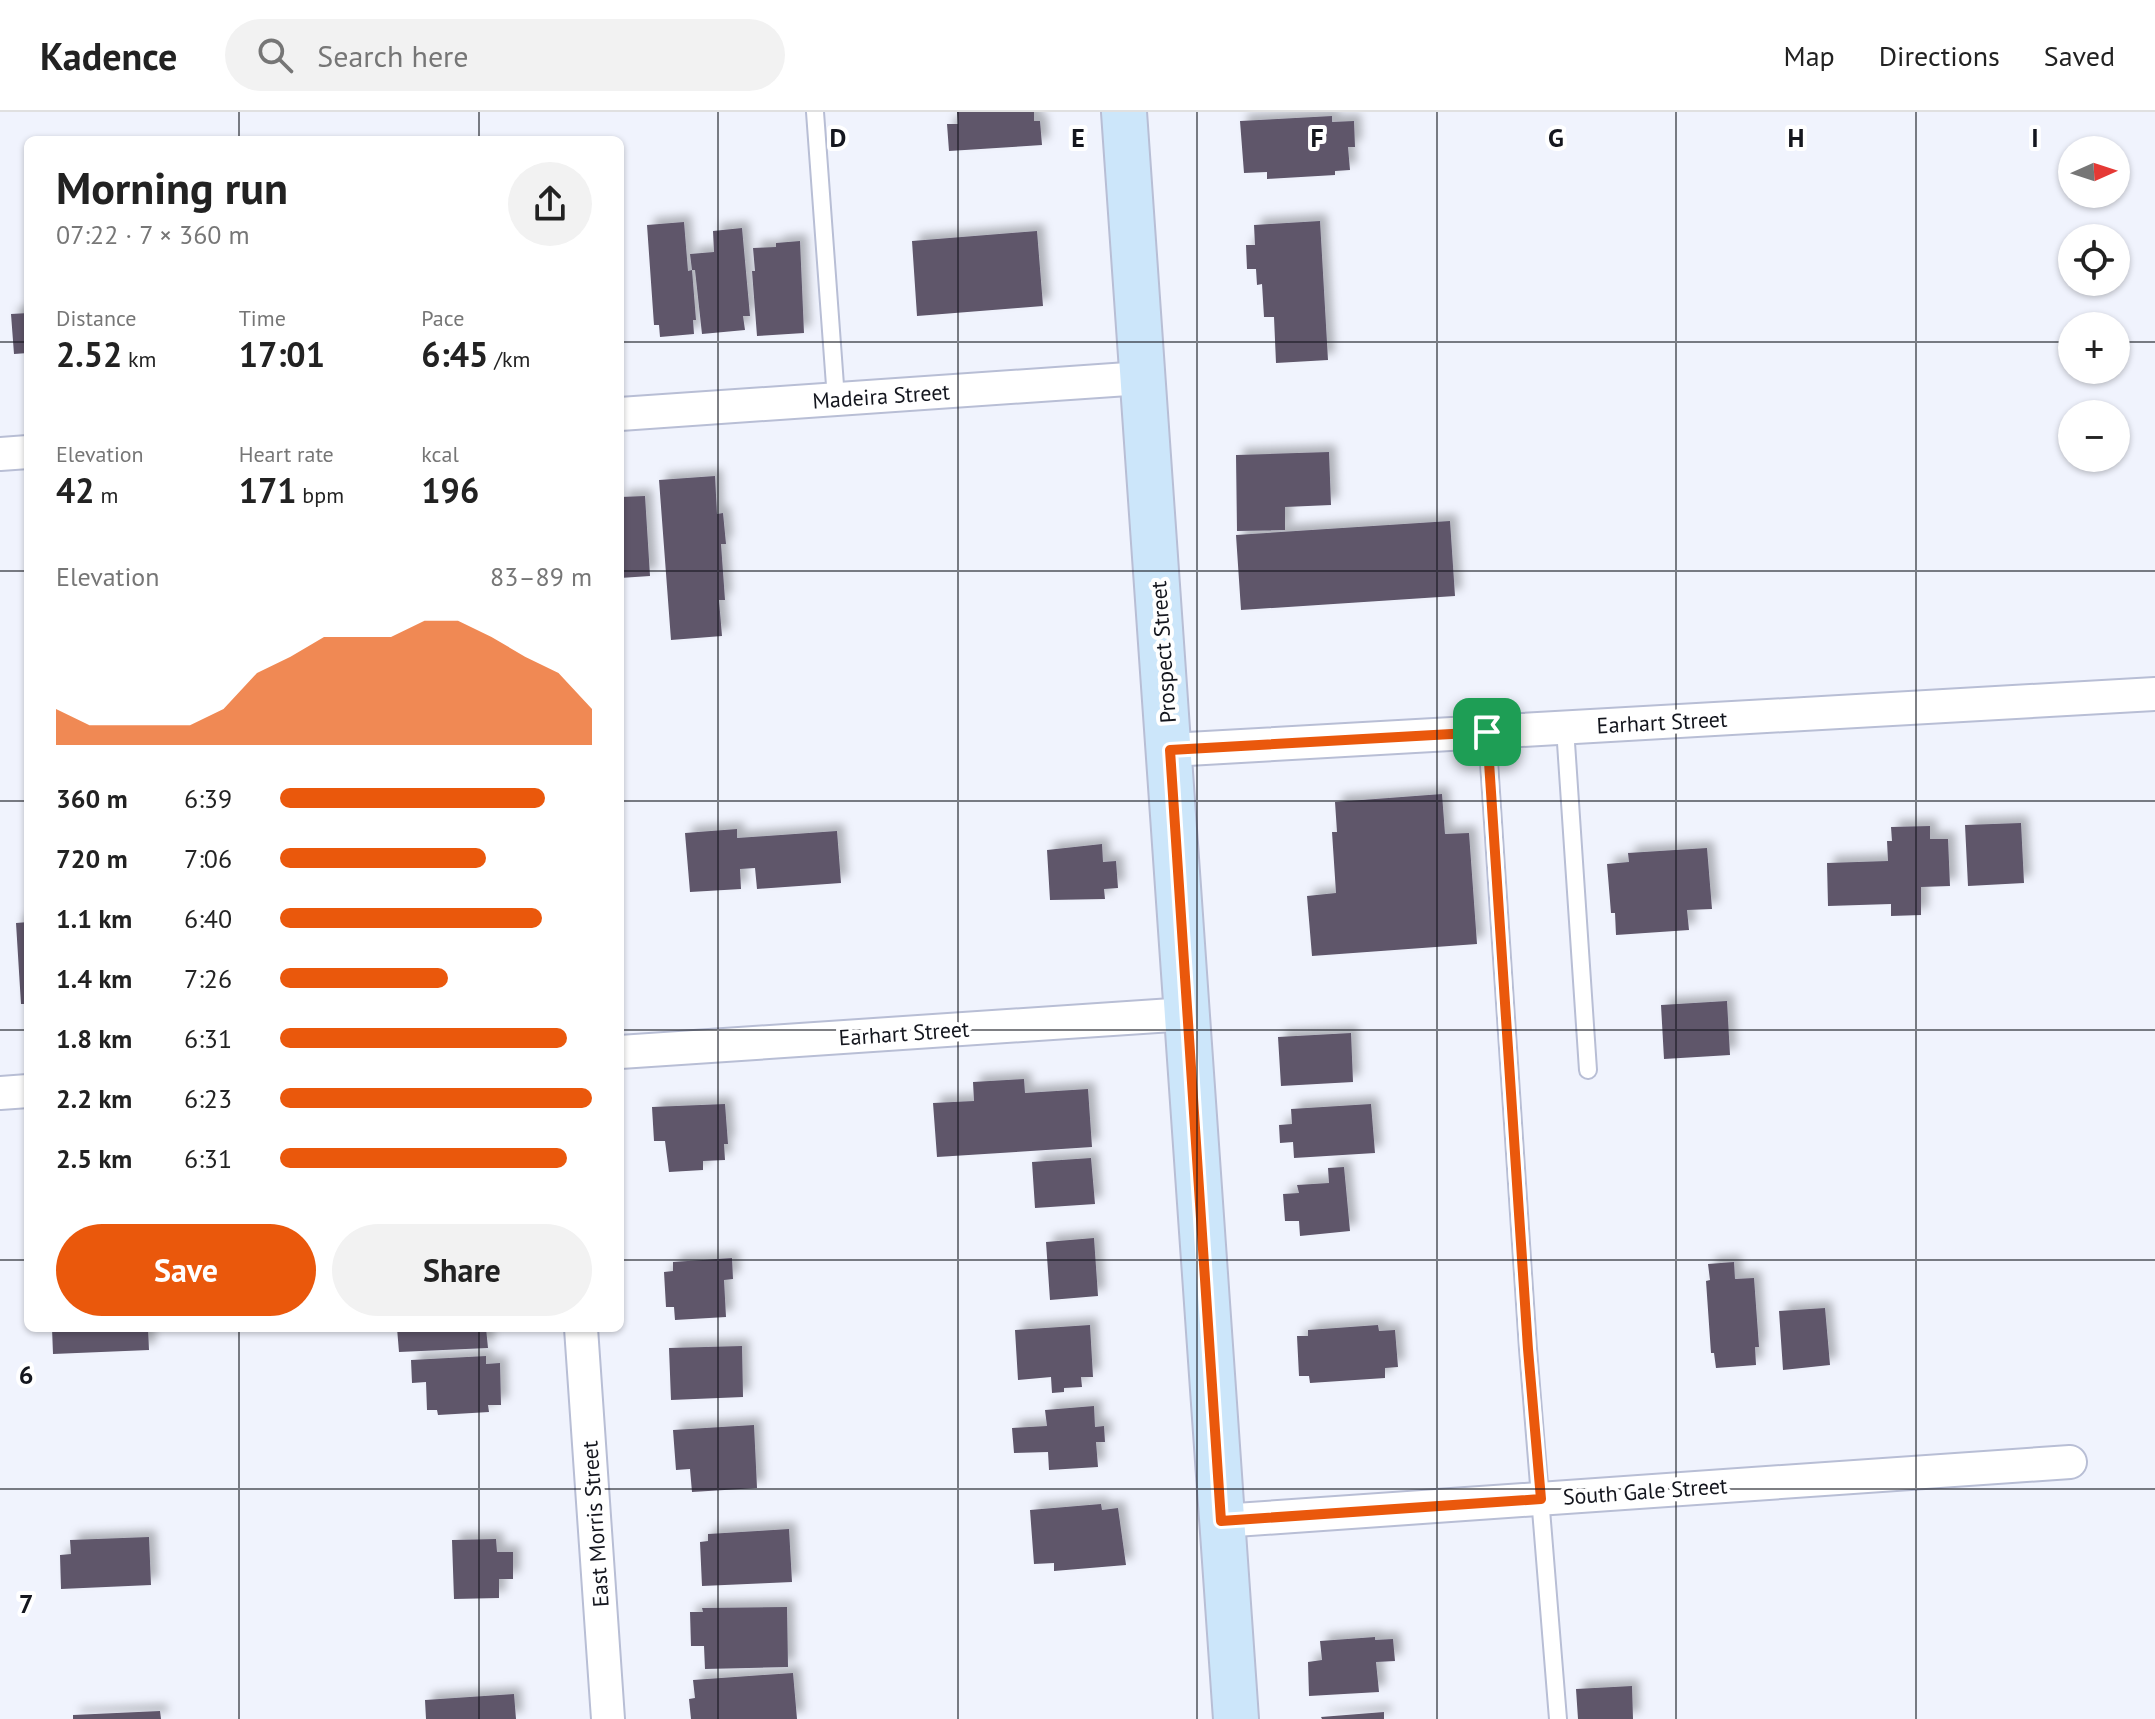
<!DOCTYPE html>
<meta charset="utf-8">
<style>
:root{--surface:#fff;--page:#f2f2f2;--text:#222;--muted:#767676;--line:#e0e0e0;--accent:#ea580c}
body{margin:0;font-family:"PT Sans",sans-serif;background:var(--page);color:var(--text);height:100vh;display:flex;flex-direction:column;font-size:30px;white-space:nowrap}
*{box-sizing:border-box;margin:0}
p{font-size:26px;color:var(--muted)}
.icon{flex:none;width:44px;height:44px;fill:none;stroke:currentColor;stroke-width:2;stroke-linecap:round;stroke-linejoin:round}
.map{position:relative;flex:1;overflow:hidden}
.panel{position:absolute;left:24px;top:24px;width:600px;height:1196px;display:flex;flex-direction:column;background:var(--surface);border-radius:12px;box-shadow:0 2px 6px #0004}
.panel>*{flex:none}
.needle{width:52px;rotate:87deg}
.fabs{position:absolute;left:2058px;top:24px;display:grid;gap:16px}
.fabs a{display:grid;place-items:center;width:72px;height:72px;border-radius:50%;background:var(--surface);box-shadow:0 2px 6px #0004;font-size:40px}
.pin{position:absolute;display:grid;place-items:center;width:68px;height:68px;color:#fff;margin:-34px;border-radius:16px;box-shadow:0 4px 12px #0006}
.round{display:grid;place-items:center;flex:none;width:84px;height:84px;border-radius:42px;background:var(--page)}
.overview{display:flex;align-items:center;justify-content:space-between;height:136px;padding:0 32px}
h1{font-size:44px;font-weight:700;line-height:60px}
.figures{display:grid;grid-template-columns:repeat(3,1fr);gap:12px;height:136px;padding:8px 32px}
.figures div{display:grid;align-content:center}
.figures b{font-size:34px;font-weight:700}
.figures small{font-size:22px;font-weight:400}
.figures p{font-size:22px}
.chart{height:224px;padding:16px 32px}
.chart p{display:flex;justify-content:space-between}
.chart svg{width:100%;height:144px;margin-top:8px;fill:var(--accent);opacity:.7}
.button{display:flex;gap:16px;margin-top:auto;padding:16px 32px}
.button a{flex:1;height:92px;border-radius:48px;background:var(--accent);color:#fff;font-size:32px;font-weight:700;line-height:92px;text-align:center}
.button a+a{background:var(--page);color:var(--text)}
ul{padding:0 32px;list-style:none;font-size:26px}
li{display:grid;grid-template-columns:128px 96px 1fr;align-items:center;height:60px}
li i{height:20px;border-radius:10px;background:var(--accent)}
header{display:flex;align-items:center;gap:48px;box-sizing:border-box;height:112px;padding:0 40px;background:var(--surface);border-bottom:2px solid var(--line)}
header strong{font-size:38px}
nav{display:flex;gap:44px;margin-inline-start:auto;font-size:28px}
.search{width:560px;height:72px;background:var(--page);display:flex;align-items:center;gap:20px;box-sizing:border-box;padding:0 28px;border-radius:44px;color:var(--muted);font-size:30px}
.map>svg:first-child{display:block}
.building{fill:#5e566b;filter:url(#shadow)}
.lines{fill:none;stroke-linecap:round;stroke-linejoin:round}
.service-casing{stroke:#b8bed5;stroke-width:20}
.minor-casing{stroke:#b8bed5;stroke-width:36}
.secondary-casing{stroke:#b8bed5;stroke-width:48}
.service{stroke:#fff;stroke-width:16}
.minor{stroke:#fff;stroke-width:32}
.secondary{stroke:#cce6fa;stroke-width:44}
.route-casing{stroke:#fff;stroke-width:16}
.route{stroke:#ea580c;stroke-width:10}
.grid{fill:none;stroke:#14161e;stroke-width:2;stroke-opacity:0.55}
.labels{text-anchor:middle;stroke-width:8;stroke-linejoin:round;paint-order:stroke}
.street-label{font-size:22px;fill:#14161e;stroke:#fff}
.grid-label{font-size:26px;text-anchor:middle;font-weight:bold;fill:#14161e;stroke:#fff;stroke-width:8;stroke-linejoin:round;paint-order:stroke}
</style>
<header>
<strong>Kadence</strong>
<div class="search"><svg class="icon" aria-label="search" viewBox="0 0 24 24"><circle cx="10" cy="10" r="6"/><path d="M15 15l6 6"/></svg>Search here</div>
<nav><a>Map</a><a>Directions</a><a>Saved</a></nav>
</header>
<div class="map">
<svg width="2155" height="1607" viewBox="0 0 2155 1607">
<defs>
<filter id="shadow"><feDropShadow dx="7" dy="-7" stdDeviation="4" flood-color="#0004"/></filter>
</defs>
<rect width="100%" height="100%" fill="#f0f3fd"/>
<!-- building -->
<path class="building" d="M957,0H1034V9H1040L1042,33L949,39L947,12H958Z
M1332,4V10L1354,9L1355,35H1348L1350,58L1335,59V63L1267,67V60L1244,61L1240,9Z
M1320,109L1328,248L1276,251L1274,205H1264L1262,172L1257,173L1256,157H1247L1246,133H1255L1254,113Z
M684,110L688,159L692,158L690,142L714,140L713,119L742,116L750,204H743L745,218L702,222L695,158H692L696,208H693L694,222L660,225L659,213H654L647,113Z
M1037,119L1043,194L917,204L912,129Z
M800,129L804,221L757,224L752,159H755L753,136L776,135V131Z
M28,201V241L14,242L11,202Z
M1329,340L1331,393L1285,395V418L1237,419L1236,343Z
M715,364L717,402L723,401L726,432H721L725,488H719L722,524L671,528L659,368Z
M645,384L650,464L620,466V385Z
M1450,409L1455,484L1241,498L1236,423Z
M1442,682L1445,722L1469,721L1477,832L1312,844L1307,784L1336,781L1332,720H1337L1335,690Z
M2021,711L2024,771L1968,774L1965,713Z
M1930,714V727H1948L1950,774L1921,775V803L1891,804V792L1828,794L1827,751L1888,749L1887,729H1892L1891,715Z
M737,717V726L837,719L841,771L757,777L755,756L740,757L741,777L690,780L685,721Z
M1102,732L1103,750L1116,749L1118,776L1104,777L1105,787L1050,788L1047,738Z
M1707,736L1712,797L1687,798L1689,818L1616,823L1615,801H1611L1607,752L1629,750L1628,741Z
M28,810V899H26L25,892H21L16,811Z
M1727,889L1730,943L1664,947L1661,893Z
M1351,921L1353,970L1281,974L1278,925Z
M1024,967L1025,981L1088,977L1092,1035L937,1045L933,991L974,989L973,970Z
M725,992L728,1032H724L725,1048L703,1049V1058L669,1060L665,1029H654L652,995Z
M1371,992L1375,1041L1294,1046L1293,1030L1280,1031L1279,1013L1292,1012L1291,997Z
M1091,1046L1095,1092L1035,1096L1032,1050Z
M1344,1055L1350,1119L1300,1124L1299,1109H1285L1283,1082L1299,1081L1297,1073L1329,1071L1328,1056Z
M1094,1126L1098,1184L1050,1188L1046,1130Z
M732,1146L733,1167L724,1168L726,1205L675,1208L674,1195H666L664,1160L673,1159V1150Z
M1734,1150L1735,1167L1754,1166L1759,1235H1755L1756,1253L1716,1256L1714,1241H1711L1706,1169L1710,1168L1708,1152Z
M1825,1196L1830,1253L1783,1258L1779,1199Z
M1090,1213L1093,1265H1081L1082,1275L1064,1276V1280L1052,1281L1051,1265L1018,1268L1015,1218Z
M1378,1213L1379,1219L1395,1218L1398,1255L1385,1256V1266L1310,1271L1309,1264H1299L1297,1224H1308V1218Z
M52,1216H148L149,1238L53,1242Z
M397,1216H486L488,1236L399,1240Z
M742,1234L743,1285L671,1288L669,1236Z
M486,1244V1252L500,1251L501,1293H488L489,1300L438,1303L437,1298H427L426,1270L412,1271L411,1248Z
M1094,1294L1095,1315L1104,1314L1105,1330H1096L1098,1355L1049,1358L1048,1340L1014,1341L1012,1316L1047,1314L1045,1298Z
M754,1313L757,1376L692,1380L690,1357L676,1358L673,1318Z
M1101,1392L1102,1398L1118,1396L1126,1453L1054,1459V1451L1034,1452L1030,1398Z
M789,1417L792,1470L702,1474L700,1430L708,1429V1422Z
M149,1425L151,1473L61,1477L60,1443L71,1442L70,1428Z
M496,1427L497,1440H513V1467H499V1486L454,1487L452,1428Z
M787,1495L788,1555L705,1557L704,1534H691L690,1500H703L702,1496Z
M1375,1525V1528L1393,1527L1395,1549L1376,1550L1379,1580L1309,1584L1308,1550L1322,1548L1320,1529Z
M793,1561L797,1607H691L689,1587L695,1586L693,1568Z
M1632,1574L1633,1607H1578L1576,1577Z
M514,1582L516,1607H426L425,1588Z
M160,1599L161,1607H73V1603Z
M1384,1600V1607H1322L1321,1605Z"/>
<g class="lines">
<defs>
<path id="service" d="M815,0L836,287
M1565,616L1588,958
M1487,620L1528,1237L1558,1607"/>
<path id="minor" d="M620,302L1142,266
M0,342L28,340
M1170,638L2155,582
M620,940L1187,902
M0,981L28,979
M581,1216L608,1607
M1221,1409L2070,1350"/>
<path id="secondary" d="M1124,0L1236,1607"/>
</defs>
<!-- service casing -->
<use href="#service" class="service-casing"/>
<!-- minor casing -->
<use href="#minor" class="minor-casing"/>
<!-- secondary casing -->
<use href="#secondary" class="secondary-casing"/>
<!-- service -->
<use href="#service" class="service"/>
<!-- minor -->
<use href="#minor" class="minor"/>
<!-- secondary -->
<use href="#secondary" class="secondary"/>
</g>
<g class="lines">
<defs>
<path id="route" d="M1487,620L1528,1237L1541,1387L1221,1409L1170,638Z"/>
</defs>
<!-- route casing -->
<use href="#route" class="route-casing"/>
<!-- route -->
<use href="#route" class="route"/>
</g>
<!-- grid -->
<path class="grid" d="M239,0V28M479,0V28M718,0V1607M958,0V1607M1197,0V1607M1437,0V1607M1676,0V1607M1916,0V1607M0,230H28M620,230H2072M2116,230H2155M0,459H28M620,459H2155M0,689H28M620,689H2155M0,918H28M620,918H2155M0,1148H28M620,1148H2155M239,1216V1607M479,1216V1607M0,1377H2155"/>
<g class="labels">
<!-- street labels -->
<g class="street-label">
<text transform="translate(881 284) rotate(-4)" y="8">Madeira Street</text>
<text transform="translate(1163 540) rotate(-94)" y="8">Prospect Street</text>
<text transform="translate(1662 610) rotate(-3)" y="8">Earhart Street</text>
<text transform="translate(904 921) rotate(-4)" y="8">Earhart Street</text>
<text transform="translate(1645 1379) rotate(-4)" y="8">South Gale Street</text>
<text transform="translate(595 1412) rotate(-94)" y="8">East Morris Street</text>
</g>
</g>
<g class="grid-label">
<text x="838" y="35">D</text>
<text x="1078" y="35">E</text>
<text x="1317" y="35">F</text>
<text x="1556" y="35">G</text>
<text x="1796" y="35">H</text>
<text x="2035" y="35">I</text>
<text x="26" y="1272">6</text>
<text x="26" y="1501">7</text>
</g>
</svg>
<div class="fabs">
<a><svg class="needle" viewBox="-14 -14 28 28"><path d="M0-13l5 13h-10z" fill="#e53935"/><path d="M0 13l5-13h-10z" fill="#767676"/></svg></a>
<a><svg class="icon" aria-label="locate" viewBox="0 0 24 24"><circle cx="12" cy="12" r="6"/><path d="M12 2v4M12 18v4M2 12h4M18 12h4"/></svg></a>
<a>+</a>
<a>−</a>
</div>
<div class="pin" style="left:1487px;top:620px;background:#1e9e55"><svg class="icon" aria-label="arrive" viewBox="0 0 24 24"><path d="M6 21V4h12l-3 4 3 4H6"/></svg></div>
<section class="panel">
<div class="overview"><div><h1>Morning run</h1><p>07:22 · 7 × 360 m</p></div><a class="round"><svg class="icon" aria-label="share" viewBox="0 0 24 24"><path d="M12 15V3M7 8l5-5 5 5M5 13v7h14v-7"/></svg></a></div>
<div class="figures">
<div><p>Distance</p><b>2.52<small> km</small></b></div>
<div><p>Time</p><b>17:01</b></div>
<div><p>Pace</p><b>6:45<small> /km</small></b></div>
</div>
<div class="figures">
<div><p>Elevation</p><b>42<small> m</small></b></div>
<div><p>Heart rate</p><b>171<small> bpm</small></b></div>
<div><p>kcal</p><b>196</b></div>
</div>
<div class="chart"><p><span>Elevation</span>83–89 m</p>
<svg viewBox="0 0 160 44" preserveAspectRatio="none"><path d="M0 44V33L10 38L20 38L30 38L40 38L50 33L60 22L70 17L80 11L90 11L100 11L110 6L120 6L130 11L140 17L150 22L160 33V44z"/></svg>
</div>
<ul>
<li><b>360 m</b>6:39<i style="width:85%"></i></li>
<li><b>720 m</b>7:06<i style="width:66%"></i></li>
<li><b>1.1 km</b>6:40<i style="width:84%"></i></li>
<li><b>1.4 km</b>7:26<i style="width:54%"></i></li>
<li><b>1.8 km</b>6:31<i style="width:92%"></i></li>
<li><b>2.2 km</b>6:23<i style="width:100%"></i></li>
<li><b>2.5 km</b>6:31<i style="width:92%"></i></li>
</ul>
<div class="button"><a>Save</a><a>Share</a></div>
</section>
</div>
